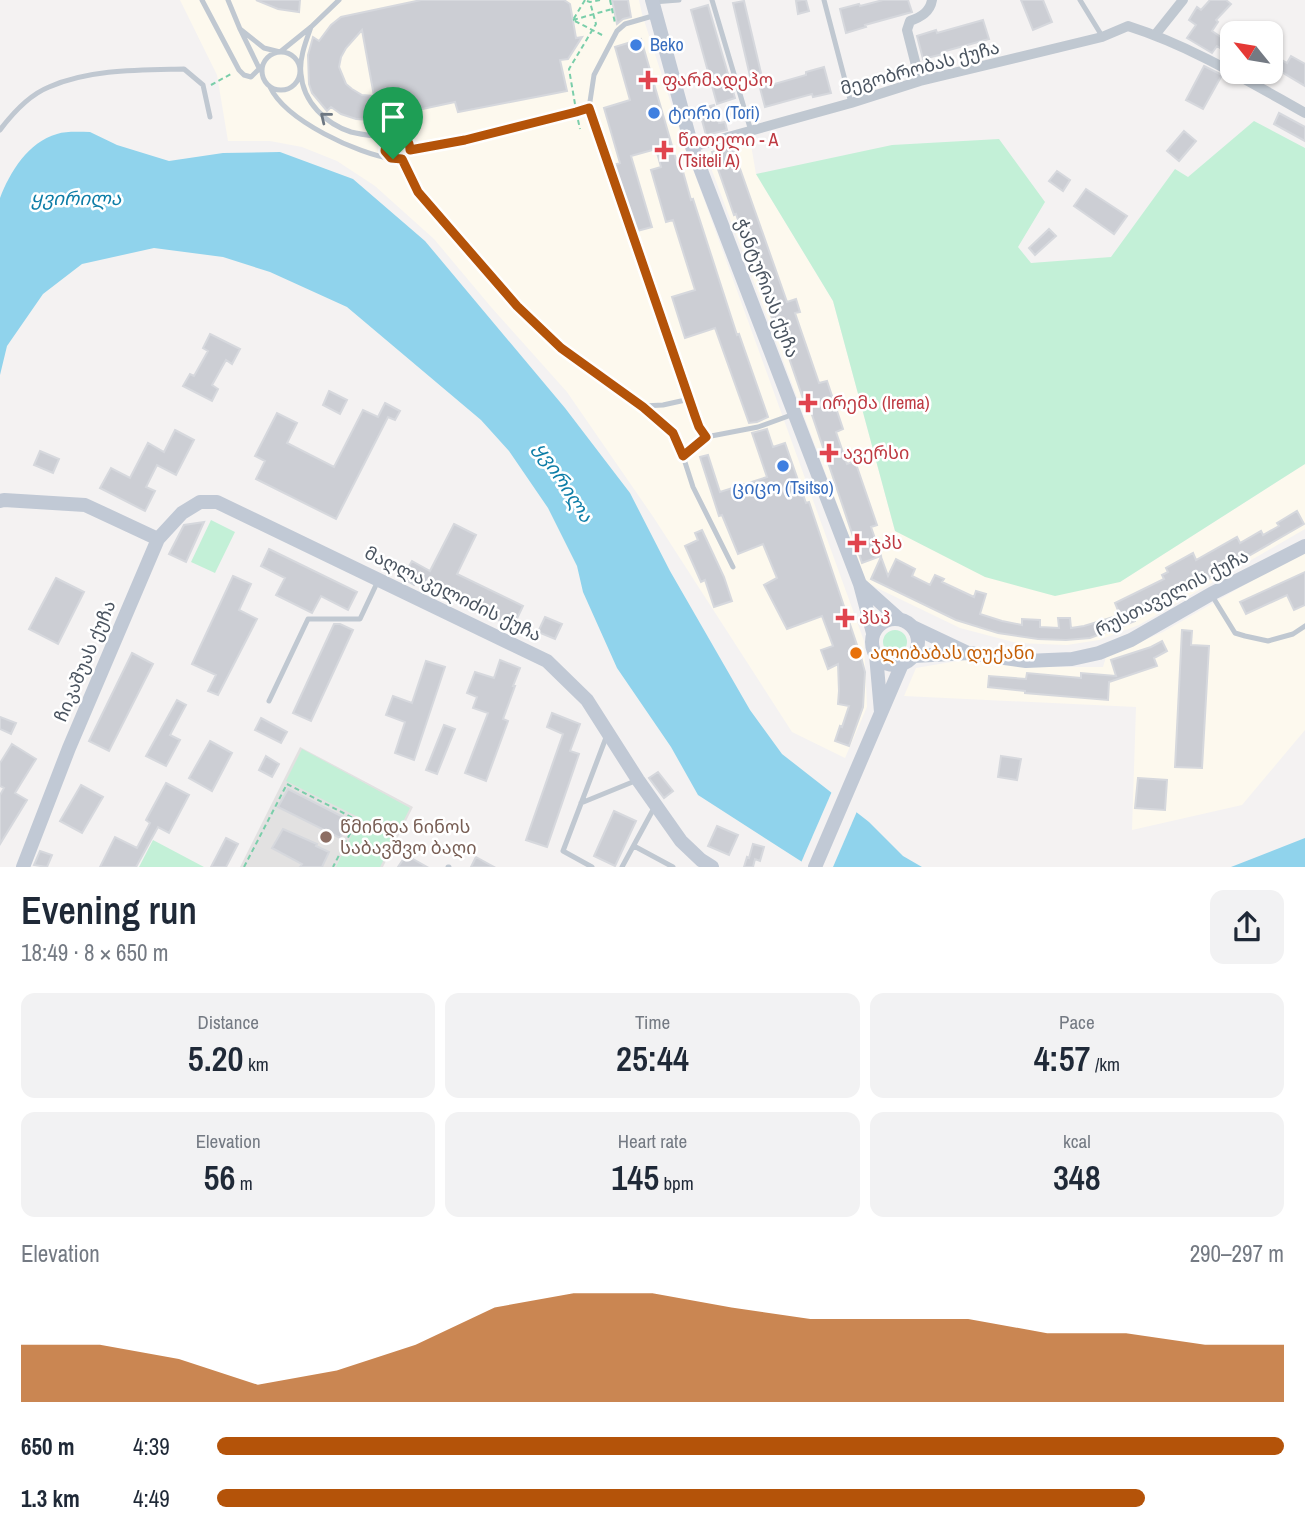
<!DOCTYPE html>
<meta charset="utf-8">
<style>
:root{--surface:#fff;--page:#f2f2f3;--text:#1f2937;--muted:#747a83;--accent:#b45309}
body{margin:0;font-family:"Archivo Narrow","Noto Sans Georgian",sans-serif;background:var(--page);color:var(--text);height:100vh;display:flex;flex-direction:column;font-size:26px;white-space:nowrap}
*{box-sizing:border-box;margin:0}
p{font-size:23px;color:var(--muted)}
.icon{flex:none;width:38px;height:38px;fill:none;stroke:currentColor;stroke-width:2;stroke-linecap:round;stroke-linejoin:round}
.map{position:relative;height:867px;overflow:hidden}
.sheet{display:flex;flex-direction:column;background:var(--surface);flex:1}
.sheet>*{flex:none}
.needle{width:46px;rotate:300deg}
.buttons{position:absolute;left:1220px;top:21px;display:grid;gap:14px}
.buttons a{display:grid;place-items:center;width:63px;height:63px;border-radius:14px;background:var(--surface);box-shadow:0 2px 5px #0004;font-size:35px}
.pin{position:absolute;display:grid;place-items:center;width:60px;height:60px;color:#fff;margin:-72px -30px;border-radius:50% 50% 50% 0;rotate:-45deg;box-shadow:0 0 7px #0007}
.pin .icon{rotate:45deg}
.round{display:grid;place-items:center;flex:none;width:74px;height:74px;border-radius:14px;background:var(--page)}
.head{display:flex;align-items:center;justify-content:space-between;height:119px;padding:0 21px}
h1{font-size:38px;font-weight:600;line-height:52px}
.stats{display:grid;grid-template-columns:repeat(3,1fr);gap:10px;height:119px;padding:7px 21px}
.stats div{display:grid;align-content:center;border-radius:14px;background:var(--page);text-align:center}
.stats b{font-size:35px;font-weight:600}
.stats small{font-size:19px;font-weight:400}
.stats p{font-size:19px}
.chart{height:196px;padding:14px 21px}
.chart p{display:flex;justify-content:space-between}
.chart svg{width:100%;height:126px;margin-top:7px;fill:var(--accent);opacity:.7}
ul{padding:0 21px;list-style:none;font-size:23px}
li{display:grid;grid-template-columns:112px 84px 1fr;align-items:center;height:52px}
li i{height:18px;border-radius:9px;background:var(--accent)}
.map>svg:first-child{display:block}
.commercial{fill:#fdf9ee}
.education{fill:#e2e1e1}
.green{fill:#c3f0d7}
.water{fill:#90d3ec}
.pier{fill:#f4f2f2}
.building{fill:#ccced4;stroke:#d6d8dd;stroke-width:2;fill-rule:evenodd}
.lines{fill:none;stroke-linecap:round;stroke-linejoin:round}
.path{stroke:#7aceaa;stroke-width:2;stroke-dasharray:5 3.5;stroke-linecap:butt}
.lane{stroke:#c0c8d1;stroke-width:5}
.street{stroke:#c0c8d1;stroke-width:10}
.secondary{stroke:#c1c9d5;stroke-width:14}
.oneway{stroke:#6d7782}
.route-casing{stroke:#fff;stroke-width:14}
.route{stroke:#b45309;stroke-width:9}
.shop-dot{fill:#3f7fe0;stroke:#fff;stroke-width:2.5}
.health-dot{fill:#e0444e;stroke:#fff;stroke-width:2.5}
.food-dot{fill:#e8710a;stroke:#fff;stroke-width:2.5}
.education-dot{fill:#8d6e63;stroke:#fff;stroke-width:2.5}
.labels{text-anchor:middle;stroke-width:5;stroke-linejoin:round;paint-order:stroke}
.shop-label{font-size:18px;fill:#366cbe;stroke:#fff;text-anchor:start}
.street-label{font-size:18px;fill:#4a5460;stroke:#fff}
.health-label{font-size:18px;fill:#be3a42;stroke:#fff;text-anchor:start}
.food-label{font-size:18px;fill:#c56008;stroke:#fff;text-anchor:start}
.education-label{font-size:18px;fill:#785e54;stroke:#fff;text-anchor:start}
.water-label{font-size:19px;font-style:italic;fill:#0d7da7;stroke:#fff}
</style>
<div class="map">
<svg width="1305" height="867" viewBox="0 0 1305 867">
<rect width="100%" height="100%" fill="#f4f2f2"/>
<!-- commercial -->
<path class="commercial" d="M180,0H639L642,14L685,147L864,641L867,707L845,758L792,732L654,518L567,392L491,307L434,239L375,186L337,161L302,147L270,141H228L217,75Z
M750,139L756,174L833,301L895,531L1120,582L1305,464V529L1139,625L1099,640L1067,645L1017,643L960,628L877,588L866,581L705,152Z
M1305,550V730L1242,805L1132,830L1136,707L904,696L916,668L963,660L1025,667H1103L1106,657L1163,632Z"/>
<!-- education -->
<path class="education" d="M300,747L413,807L383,867H240Z"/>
<!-- green -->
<path class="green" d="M1254,121L1305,148V464L1120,582L1055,596L985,577L895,531L833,301L756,174L892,145L999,139L1045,202L1018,247L1031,263L1111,257L1175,169L1188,177Z
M211,520L235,532L215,573L191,562Z
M883 642a12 12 0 1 1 24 0a12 12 0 1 1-24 0Z
M302,749L410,808L380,867H336L360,818L286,781Z
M153,840L204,867H139Z"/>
<!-- water -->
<path class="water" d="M90,132L117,145L169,161L223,153L280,152L353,179L425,241L565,408L630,493L670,571L750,710L782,754L869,822L903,856L922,867H810L698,795L671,747L617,668L583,592L577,566L548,508L509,451L481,420L347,307L270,272L223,257L154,248L82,264L43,294L7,346L0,375V198C10,172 28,142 57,134C66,131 79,132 90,132Z
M1305,838V867H1231Z"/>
<!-- pier -->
<path class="pier" d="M833,789L858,809L833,867H803L800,865Z"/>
<!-- building -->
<path class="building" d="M256,0H300L299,12L278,9Z
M421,0H564L570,4L576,38L582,37L568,59L560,60L567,91L458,112L455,102L371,120L356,119L341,114L331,107L327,111L312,93L309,84L308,55L313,37L319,41L331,25L341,17ZM362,30L374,96L362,95L352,89L346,84L339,67L341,57L346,48Z
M612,0H628L631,17L623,19L617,24Z
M802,0H806L809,11L798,14L796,1Z
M883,0H908L912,12L865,25L866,27L846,33L840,9L859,4L860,6Z
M1021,0H1043L1052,22L1033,30Z
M1210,0H1226L1231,4L1216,20L1218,22L1212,31L1227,41L1232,33V56L1217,46L1212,53L1187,38L1196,25L1189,20L1197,7L1201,10Z
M744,1L761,73L750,76L733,3Z
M708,5L735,98L717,104L691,10Z
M983,20L989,39L942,52L943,54L923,59L917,36L936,30L937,33Z
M641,39L677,163L680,161L691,200L693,199L737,335L739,334L768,417L757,422L749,423L715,328L685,338L672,297L695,290L673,220L666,222L651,170L661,167L656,149L631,156L652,227L637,231L614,165L620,163L604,108L630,100L615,47Z
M1270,53L1287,63L1291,56L1305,64V86L1270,65Z
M1204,66L1222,75L1203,109L1186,100Z
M824,67L831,93L813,97L812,94L765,107L760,88L806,75V72Z
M714,105L719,123L725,122L727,130L706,135L699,109Z
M1279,113L1305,127V141L1274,124Z
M1184,131L1196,141L1179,161L1167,151Z
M732,146L787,302L796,299L800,312L795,313L819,383L827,381L843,429L836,432L847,464L855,461L877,525L871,527L881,556L862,563L811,412L808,413L778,326L775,327L736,214L734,215L712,152Z
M1057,171L1070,180L1063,191L1049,181Z
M1086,189L1127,216L1114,234L1074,206Z
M1049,229L1056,236L1035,255L1029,248Z
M210,334L240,349L232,364L226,360L212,385L218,389L212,401L183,386L190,374L194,376L208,351L203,348Z
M329,391L347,400L340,414L323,405Z
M385,403L400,411L395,420L388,417L336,519L256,479L265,461L255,456L277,413L297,423L287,443L334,467L363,410L378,417Z
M767,429L773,447L785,443L806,503L809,502L861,657L865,672L863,707L849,746L835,741L840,726L842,727L849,706L838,704L839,691L838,664L828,669L821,650L833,646L822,616L787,629L764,585L777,578L763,544L738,554L722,515L719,516L700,457L708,455L720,492L767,477L752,433Z
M175,430L194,440L176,475L157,465L146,487L155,491L145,511L100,488L111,468L130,478L148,443L164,452Z
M40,451L59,459L53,473L34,465Z
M1297,511L1304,524L1207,580L1135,619V621L1090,638L1066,640L1038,639L998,633L956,620L871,579L881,557L888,576L896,559L915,569L912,576L930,585L935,575L944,579L942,582L974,597L976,591L986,594L980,614L1002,621L1022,625V619L1040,620V627L1059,628L1058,618H1070L1071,628L1084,626L1120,615L1115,603L1164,579L1162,575L1168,572L1166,568L1193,553L1196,560L1237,537L1240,543L1261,531L1263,535L1279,526L1277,523Z
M204,522L186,562L169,554L184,525Z
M454,524L476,535L457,574L523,606L513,627L446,595L445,597L416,582L414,585L402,578L412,561L430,571Z
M702,530L724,577L732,601L714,607L705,580L701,582L685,546L698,540L695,533Z
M269,549L357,592L348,610L321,596L312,613L276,595L285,578L261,566Z
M1305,572V605L1294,610L1287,595L1246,614L1240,602Z
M233,576L251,584L239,610L257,619L218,695L208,691L216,675L192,664Z
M56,578L84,592L58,644L29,629Z
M545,617L562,624L555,639L538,632Z
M334,624H340L353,630L311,721L293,713Z
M1182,630L1192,631L1191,645L1209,646L1202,768L1175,767Z
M1162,641L1167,651L1154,658L1157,666L1109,682L1108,700L1025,693V691L988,687L989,676L1026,679L1027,673L1081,678V673L1116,676L1111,660L1151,647Z
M132,653L153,664L109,751L89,741Z
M500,660L520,668L513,686H515L503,719L508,721L486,781L465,773L488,713L473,708L477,697L467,693L475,672L494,678Z
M426,661L445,667L414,760L395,753L405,722L386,715L393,696L412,703Z
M177,700L186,705L170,735L180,740L166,766L146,756Z
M552,713L580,724L570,751L579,754L547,847L526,840L563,734L547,727Z
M0,717L16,723L11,734L0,729Z
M261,718L287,732L281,743L255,730Z
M444,725L455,729L437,774L426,770Z
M210,741L232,753L212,791L189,778Z
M12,744L36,759L15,793L27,800L0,844V795L4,788L0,786V763Z
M266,756L279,764L272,777L259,770Z
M1001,756L1021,759L1017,780L998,777Z
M658,772L673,791L664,798L649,778Z
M1138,778L1167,780L1165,810L1135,808Z
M166,783L189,795L169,833L158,827L136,867H100L115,837L137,848L150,823L146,820Z
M81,785L103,797L82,833L60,821Z
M288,789L349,820L340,838L278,807Z
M614,811L636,821L615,866L594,856Z
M717,826L738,835L729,855L708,846Z
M283,829L317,844L316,846L329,852L322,867H300L302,864L272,848Z
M226,838L238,844L226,867H211Z
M753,844L764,847L760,861L755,859L753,867H744L747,857L749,858Z
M40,851L52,855L47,867L34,865Z
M406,855L427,867H398Z
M476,857L494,867H471Z"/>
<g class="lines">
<!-- path -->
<path class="path" d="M585,0L573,20L604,36
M610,0L615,23
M587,1L590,2L600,0
M573,20L612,9
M211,85L231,74
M575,104L569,69L596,24L590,2
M578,120L580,129
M244,867L287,784L357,820L333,867"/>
<!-- lane -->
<path class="lane" d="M202,0L239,70L244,75L251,77L262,66
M228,0L240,29L260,70
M712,0L751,131
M824,0L851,103
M1080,0L1102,36
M653,2L679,0
M656,15L625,24L617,31L594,75L589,108L695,416L700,427L706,437L758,427L794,414
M311,27C306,41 299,58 301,74C303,102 326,124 351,132C363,135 376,136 389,138
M240,29L264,48L280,52L311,27L339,0
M262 71a19 19 0 1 1 38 0a19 19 0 1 1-38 0Z
M270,87C286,121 358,154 393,159
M0,130C12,114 29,95 49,87C90,69 140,70 184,69L203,85L210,117
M384 147a13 13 0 1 1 26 0a13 13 0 1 1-26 0Z
M410,151L465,140L576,112L589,108
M402,159L418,193L517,306L561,348L643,406L663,405L690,399
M643,406L673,433L683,456
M706,437L683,456L693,487L733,567
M1211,594L1235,633L1245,636L1268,641L1293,634L1305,626
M269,701L308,619H360L377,583
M581,803L635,781
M634,846L673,867
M448,867H449
M592,867L563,851L607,735
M622,867L654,808"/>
<!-- street -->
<path class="street" d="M1155,35L1183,0
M920,81L907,30L910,21C921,17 930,12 932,0
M692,147L851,103L920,81L1102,37L1128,26C1191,46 1248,81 1305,113"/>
<!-- secondary -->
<path class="secondary" d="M652,0L692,147L860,584L873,633
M0,501L4,500L85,505L158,539
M861,585L899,619
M872 642a23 23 0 1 1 46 0a23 23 0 1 1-46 0Z
M913,627L968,653
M876,655L881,712
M914,656L969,653L1026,661L1072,659L1099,653L1131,640L1211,594L1305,546
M23,867L69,748L158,539L182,513L200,502H217L547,661L587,700L638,780L681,841L701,860L712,867
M815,867L902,664"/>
</g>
<!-- one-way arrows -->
<defs><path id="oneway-chevron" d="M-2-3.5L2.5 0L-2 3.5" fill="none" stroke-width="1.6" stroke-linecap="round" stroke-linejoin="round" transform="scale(1.75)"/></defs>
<use class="oneway" href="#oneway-chevron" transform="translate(325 117) rotate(-141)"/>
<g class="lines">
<defs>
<path id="route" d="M589,108L695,416L699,427L706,437L683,456L673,433L643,407L561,348L517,306L418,192L402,159L391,158L385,151C386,130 409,129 410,150L465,140L576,112Z"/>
</defs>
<!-- route casing -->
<use href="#route" class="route-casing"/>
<!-- route -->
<use href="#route" class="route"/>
</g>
<!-- markers -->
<g class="shop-dot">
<circle cx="636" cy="45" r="7"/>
<circle cx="654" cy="113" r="7"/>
<circle cx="783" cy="466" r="7"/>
</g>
<g class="health-dot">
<path d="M644.5 69.5h7v7h7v7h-7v7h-7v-7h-7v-7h7z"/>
<path d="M660.5 139.5h7v7h7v7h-7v7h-7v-7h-7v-7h7z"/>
<path d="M804.5 392.5h7v7h7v7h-7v7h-7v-7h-7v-7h7z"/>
<path d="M825.5 442.5h7v7h7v7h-7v7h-7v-7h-7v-7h7z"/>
<path d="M853.5 532.5h7v7h7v7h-7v7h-7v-7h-7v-7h7z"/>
<path d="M841.5 607.5h7v7h7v7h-7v7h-7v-7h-7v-7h7z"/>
</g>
<circle class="food-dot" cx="856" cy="653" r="7"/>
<circle class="education-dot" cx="326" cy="837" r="7"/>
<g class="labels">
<!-- shop labels -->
<g class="shop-label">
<text x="650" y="51">Beko</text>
<text x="668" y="119">ტორი (Tori)</text>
<text x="783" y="494" text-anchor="middle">ციცო (Tsitso)</text>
</g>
<!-- street labels -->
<g class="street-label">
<text transform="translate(920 68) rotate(-15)" y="6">მეგობრობას ქუჩა</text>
<text transform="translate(767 288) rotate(69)" y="6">ჭანტურიას ქუჩა</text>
<text transform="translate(1172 593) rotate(-27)" y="6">რუსთაველის ქუჩა</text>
<text transform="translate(453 594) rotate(26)" y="6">მაღლაკელიძის ქუჩა</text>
<text transform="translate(85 661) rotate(-67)" y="6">ჩიკაშუას ქუჩა</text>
</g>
<!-- health labels -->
<g class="health-label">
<text x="662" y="86">ფარმადეპო</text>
<text x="678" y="146">წითელი - A<tspan x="678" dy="21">(Tsiteli A)</tspan></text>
<text x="822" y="409">ირემა (Irema)</text>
<text x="843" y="459">ავერსი</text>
<text x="871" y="549">ჯპს</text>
<text x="859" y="624">პსპ</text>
</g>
<!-- food labels -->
<g class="food-label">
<text x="870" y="659">ალიბაბას დუქანი</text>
</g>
<!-- education labels -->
<g class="education-label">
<text x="340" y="833">წმინდა ნინოს<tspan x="340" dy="21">საბავშვო ბაღი</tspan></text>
</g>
<!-- water labels -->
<g class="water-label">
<text x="76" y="205">ყვირილა</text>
<text transform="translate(564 482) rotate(57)" y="7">ყვირილა</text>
</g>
</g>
</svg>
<div class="buttons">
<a><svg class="needle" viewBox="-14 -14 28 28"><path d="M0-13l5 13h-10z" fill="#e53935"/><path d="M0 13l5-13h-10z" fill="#747a83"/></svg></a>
</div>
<div class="pin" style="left:393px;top:159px;background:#1e9e55"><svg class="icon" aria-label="arrive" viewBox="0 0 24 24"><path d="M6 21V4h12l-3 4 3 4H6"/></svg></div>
</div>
<section class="sheet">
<div class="head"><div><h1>Evening run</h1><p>18:49 · 8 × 650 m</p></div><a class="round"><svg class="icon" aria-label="share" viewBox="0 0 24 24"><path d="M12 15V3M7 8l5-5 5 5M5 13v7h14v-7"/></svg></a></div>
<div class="stats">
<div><p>Distance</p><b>5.20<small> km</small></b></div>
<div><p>Time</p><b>25:44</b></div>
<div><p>Pace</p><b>4:57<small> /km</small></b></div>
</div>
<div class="stats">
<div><p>Elevation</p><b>56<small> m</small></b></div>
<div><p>Heart rate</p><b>145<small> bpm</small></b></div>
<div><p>kcal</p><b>348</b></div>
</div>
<div class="chart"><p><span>Elevation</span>290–297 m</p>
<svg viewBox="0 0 160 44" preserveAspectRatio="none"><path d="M0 44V24L10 24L20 29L30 38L40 33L50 24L60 11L70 6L80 6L90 11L100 15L110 15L120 15L130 20L140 20L150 24L160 24V44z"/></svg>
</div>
<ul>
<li><b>650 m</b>4:39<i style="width:100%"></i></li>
<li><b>1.3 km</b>4:49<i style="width:87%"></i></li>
</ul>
</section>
